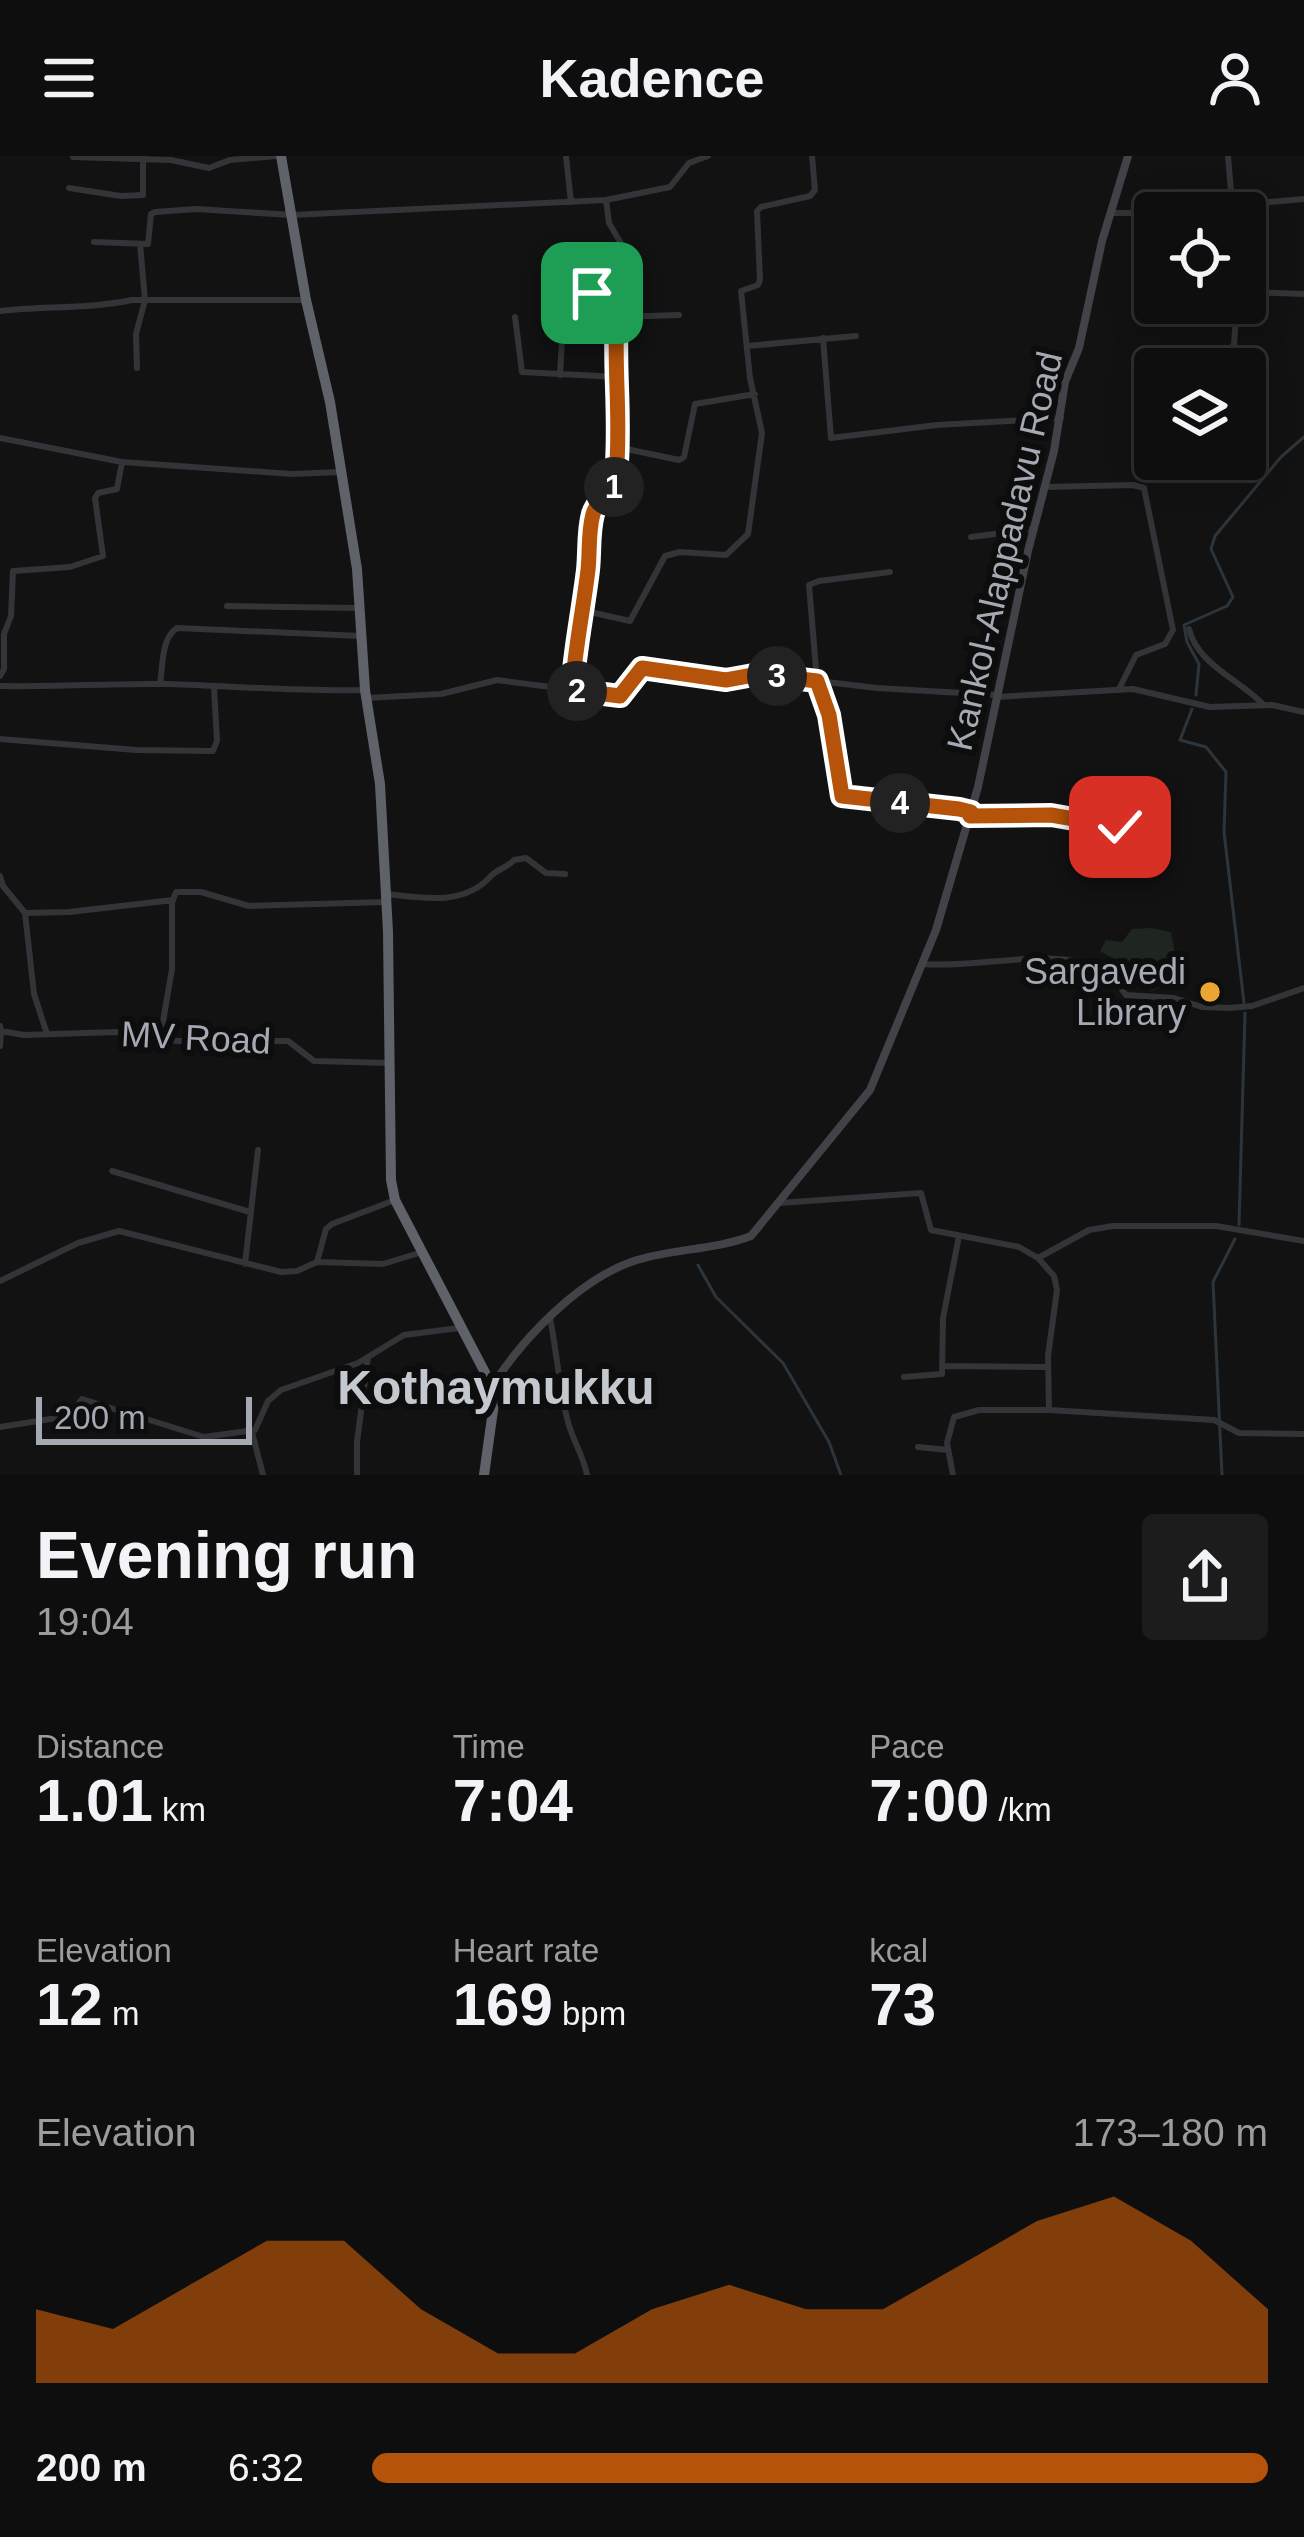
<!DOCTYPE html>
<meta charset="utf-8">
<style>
:root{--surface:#0e0e0e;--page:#1c1c1c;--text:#f1f3f6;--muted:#9b9c9e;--line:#2e2e2e;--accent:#b45309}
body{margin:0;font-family:Arial,sans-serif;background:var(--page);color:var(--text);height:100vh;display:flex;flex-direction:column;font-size:45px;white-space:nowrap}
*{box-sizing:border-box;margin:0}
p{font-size:39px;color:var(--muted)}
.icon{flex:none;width:66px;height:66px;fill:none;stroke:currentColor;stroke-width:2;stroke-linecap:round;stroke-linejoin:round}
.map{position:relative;height:1319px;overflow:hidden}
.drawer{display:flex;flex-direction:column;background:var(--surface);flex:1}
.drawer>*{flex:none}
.controls{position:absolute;left:1134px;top:36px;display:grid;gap:24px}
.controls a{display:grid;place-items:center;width:132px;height:132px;border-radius:12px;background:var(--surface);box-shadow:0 6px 30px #0003,0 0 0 3px var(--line);font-size:60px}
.scale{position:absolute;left:36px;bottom:30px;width:216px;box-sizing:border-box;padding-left:12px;border:6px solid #a4a9b3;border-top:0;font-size:33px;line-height:42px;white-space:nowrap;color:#a4a9b3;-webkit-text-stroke:9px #0d0d0e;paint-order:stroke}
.pin{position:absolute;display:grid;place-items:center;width:102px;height:102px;color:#fff;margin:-51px;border-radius:24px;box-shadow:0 6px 18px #0006}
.km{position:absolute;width:60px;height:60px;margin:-30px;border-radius:50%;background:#222;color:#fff;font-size:33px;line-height:60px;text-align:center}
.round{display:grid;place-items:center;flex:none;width:126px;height:126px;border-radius:12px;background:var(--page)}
.headline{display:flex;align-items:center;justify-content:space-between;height:204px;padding:0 36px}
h1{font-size:66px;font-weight:800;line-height:90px}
.stats{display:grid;grid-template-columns:repeat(3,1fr);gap:18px;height:204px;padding:12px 36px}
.stats div{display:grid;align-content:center}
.stats b{font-size:60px;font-weight:800}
.stats small{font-size:33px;font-weight:400}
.stats p{font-size:33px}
.chart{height:336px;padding:24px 36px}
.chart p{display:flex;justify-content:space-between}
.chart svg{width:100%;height:216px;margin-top:12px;fill:var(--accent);opacity:.7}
ul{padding:0 36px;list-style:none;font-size:39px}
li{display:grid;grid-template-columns:192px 144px 1fr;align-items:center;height:90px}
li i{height:30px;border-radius:15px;background:var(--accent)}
header{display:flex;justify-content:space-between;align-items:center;height:156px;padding:0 36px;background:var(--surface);font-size:54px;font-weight:800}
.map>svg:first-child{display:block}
.green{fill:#1e261f}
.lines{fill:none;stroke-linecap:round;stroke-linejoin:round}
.stream{stroke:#2c353b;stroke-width:3}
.street{stroke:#333438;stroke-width:6}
.secondary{stroke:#414348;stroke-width:8}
.highway{stroke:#5f6269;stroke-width:10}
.route-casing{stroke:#fff;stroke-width:24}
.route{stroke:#b45309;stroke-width:15}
.poi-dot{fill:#eaa533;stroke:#0d0d0e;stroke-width:4.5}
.labels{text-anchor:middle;stroke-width:12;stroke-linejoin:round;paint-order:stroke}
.street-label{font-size:36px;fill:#a4a9b3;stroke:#0d0d0e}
.poi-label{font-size:36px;fill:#a4a9b3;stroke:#0d0d0e;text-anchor:end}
.district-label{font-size:48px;font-weight:bold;fill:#c4c8cf;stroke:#0d0d0e}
</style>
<header><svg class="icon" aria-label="menu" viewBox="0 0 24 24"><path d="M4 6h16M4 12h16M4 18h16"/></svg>Kadence<svg class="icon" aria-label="person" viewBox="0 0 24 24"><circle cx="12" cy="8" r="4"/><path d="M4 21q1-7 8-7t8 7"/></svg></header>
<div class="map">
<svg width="1304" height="1319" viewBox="0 0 1304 1319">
<rect width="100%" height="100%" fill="#121213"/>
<!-- green -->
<path class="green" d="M1151,772L1171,776L1180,823L1152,835L1119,820L1114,803L1100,795L1106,784L1122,786L1132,773Z"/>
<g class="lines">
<!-- stream -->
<path class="stream" d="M1196,539L1199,508L1187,486L1184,469L1227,450L1233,441L1211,393L1215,380L1281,301L1304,281
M1192,553L1180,584L1206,591L1226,616L1224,676L1244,847
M1239,1069L1245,857
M698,1109L716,1141L783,1207L829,1286L841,1319
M1222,1319L1213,1126L1235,1083"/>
<!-- street -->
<path class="street" d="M566,0L571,46
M1228,0L1232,47
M73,1L171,4L209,12L230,4L276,0
M69,32L121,40L143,39V2
M1111,57H1146L1155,61
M1146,57L1304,43
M94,86L148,88L151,58L155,56L196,53L292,59L606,44L670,31L689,7L708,0
M565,127L591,128L594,141L618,143
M1245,136L1304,138
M0,155C44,150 89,153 132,144H306
M515,161L522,216L617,221
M616,161L679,159
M823,182L831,282L937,269L1061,262
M747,190L856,180
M137,212L136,178L145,144L140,88
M1221,213L1234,188L1237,147
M560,219L562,184
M0,282L122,306L292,318L341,316
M617,291L679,304L684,301L695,248L755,238
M1044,331L1133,329L1144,332L1173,474L1165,488L1136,499L1119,533
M971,381L1033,373
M890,416L819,425L809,429L817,525L829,559L842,640L856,644L971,656
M227,450L357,452
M581,454L630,465L665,400L680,396L726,399L748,378L762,277L750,222L741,135L758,129L760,124L757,55L761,51L810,40L815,34L812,0
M1189,473C1198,509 1239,523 1264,549
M0,520L4,513V478L11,460L13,415L70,411L103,400L95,342L98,337L117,333L122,306
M160,528C163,510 161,482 177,472L360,480
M0,530C57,531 112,527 168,528C234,530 299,536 365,534
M572,534L575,482L588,417L592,363L598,348L613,334L617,313L620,248L614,195L622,89L609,67L606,44
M996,541L1133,533L1210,551L1272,549L1304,556
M366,542L441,538L497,524L620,540L642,512L726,524L759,518L877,532L996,539
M0,583L136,594L213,595L217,585L214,531
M970,660L1051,659L1105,671L1161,668
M1072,663V697L1102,702
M0,720L3,730L25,757L34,838L47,878
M386,738C424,742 463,750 490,721C498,712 506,713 514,704L526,702L546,717L565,718
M25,757L69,756L173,744
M922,808C988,813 1042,789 1108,814L1126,839L1174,842L1202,851L1229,852L1252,850L1304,832
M0,870L1,875L24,879L116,876L177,885H288L314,905L389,907
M160,883L172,813V747L176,736H201L249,750L386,746
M0,890L1,875
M112,1015L250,1056
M779,1047L921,1037L931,1074L1019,1091L1038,1102L1054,1120L1057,1134L1048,1200L1049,1254L1214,1264L1239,1277L1304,1278
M1038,1102L1089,1074L1113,1070H1216L1304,1085
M317,1106L383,1108L419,1097
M245,1108L258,994
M0,1125L78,1087L119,1075L281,1116L297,1115L317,1106L326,1073L332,1068L395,1044
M550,1162C557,1197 559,1232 568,1266C573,1285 584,1301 587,1319
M945,1210L1048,1211
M904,1221L942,1218L943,1162L959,1080
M0,1271L69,1260L82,1243L204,1281L255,1274L268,1245L281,1234L358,1207L404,1179L459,1172
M252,1276L263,1319
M918,1291L948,1294
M357,1319V1286L368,1201
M953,1319L947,1287L954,1261L979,1254H1049"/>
<!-- secondary -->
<path class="secondary" d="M493,1229C523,1182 578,1125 631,1106C670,1092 712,1095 751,1080L870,934L936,774L978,631L1028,395L1054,295L1065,226L1079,192L1102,85L1128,0"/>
<!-- highway -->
<path class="highway" d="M281,0L306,144L330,246L357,413L365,534L380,628L388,776L391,1024L395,1044L492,1230L494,1247L484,1319"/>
</g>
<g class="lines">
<defs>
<path id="route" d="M592,137L618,143C612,203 622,261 616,320C614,339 598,341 593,358C588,376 590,396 588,414C583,455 575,493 572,534L620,540L642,512L726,524L759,518L817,525L829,559L842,640L959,653L971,656L970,660L1051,659L1120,671"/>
</defs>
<!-- route casing -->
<use href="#route" class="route-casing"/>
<!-- route -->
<use href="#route" class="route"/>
</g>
<!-- markers -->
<circle class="poi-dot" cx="1210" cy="836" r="12"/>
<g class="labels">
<!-- street labels -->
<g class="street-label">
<text transform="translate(1004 395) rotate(-77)" y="13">Kankol-Alappadavu Road</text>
<text transform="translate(196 881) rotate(3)" y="13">MV Road</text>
</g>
<!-- poi labels -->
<g class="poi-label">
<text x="1186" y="828">Sargavedi<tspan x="1186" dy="41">Library</tspan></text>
</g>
<!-- district labels -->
<g class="district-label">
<text x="496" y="1248">Kothaymukku</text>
</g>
</g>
</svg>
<div class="controls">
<a><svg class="icon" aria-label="locate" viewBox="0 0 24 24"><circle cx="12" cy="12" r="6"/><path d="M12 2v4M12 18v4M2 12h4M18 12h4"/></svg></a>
<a><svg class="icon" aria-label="layers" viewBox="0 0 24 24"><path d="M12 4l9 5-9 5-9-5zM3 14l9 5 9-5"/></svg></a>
</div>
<div class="scale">200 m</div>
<div class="pin" style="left:592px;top:137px;background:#1e9e55"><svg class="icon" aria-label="arrive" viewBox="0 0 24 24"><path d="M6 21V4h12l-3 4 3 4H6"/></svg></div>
<div class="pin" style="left:1120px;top:671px;background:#d93025"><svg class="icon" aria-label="check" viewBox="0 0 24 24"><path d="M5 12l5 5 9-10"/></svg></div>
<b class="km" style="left:614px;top:331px">1</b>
<b class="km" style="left:577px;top:535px">2</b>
<b class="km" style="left:777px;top:520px">3</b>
<b class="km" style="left:900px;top:647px">4</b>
</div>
<section class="drawer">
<div class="headline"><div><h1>Evening run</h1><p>19:04</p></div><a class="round"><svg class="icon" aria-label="share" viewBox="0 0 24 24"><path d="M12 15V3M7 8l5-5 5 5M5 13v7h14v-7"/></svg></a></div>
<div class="stats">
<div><p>Distance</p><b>1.01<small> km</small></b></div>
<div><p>Time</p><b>7:04</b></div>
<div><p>Pace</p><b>7:00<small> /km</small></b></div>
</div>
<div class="stats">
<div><p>Elevation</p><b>12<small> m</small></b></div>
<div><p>Heart rate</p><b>169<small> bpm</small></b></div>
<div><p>kcal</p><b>73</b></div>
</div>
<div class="chart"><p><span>Elevation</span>173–180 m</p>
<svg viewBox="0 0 160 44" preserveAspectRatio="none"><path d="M0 44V29L10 33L20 24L30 15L40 15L50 29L60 38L70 38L80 29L90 24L100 29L110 29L120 20L130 11L140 6L150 15L160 29V44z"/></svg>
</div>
<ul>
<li><b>200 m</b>6:32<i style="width:100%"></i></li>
</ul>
</section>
